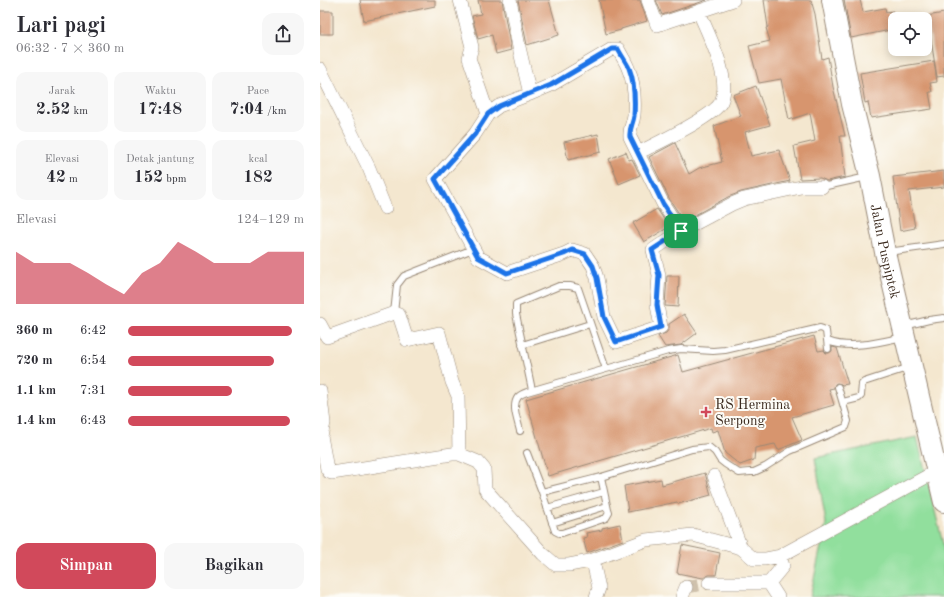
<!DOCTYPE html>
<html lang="id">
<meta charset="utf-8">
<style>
:root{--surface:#fff;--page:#f7f7f7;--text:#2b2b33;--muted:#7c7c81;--accent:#d1495b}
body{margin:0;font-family:"Old Standard TT",serif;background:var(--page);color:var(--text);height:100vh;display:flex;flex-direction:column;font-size:15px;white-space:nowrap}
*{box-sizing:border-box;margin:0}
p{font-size:13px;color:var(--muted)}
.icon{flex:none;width:22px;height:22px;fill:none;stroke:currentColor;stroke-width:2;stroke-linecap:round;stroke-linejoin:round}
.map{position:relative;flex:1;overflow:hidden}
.details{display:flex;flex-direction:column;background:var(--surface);width:320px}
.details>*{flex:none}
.controls{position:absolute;left:568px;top:12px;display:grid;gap:8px}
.controls a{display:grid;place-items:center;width:44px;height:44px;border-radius:8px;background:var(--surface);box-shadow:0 2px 10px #0003;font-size:20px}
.pin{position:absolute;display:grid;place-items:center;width:34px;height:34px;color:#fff;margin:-17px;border-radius:8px;box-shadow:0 2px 6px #0006}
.round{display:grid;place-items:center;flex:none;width:42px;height:42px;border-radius:12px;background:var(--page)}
.summary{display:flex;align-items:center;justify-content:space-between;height:68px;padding:0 16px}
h1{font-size:22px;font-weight:700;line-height:30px}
.metrics{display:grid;grid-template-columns:repeat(3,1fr);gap:6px;height:68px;padding:4px 16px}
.metrics div{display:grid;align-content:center;border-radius:10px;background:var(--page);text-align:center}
.metrics b{font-size:17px;font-weight:700}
.metrics small{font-size:11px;font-weight:400}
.metrics p{font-size:11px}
.chart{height:112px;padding:8px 16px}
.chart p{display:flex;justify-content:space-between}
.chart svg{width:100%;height:72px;margin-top:4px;fill:var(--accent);opacity:.7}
.primary-button{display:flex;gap:8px;margin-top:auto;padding:8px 16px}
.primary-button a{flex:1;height:46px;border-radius:12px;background:var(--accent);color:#fff;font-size:16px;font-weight:700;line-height:46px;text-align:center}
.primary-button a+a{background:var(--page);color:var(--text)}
ul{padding:0 16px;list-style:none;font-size:13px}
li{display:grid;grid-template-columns:64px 48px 1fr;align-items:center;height:30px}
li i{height:10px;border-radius:5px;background:var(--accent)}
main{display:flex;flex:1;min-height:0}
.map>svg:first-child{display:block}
.green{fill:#91df9d;stroke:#66845e}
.building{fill:#d7956e}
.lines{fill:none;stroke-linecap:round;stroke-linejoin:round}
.minor-tunnel{stroke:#cfc1ac;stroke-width:13;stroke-dasharray:13 6;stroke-linecap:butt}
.service-casing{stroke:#988876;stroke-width:8}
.minor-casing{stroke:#988876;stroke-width:14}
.primary-casing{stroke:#988876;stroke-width:22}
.service{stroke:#fff;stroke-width:6}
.minor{stroke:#fff;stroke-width:13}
.primary{stroke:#fff;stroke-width:20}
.route-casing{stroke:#fff;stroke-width:8}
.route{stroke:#1a73e8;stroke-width:5}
.poi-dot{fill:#d1495b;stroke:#fdfcf7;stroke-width:1.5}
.labels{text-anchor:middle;stroke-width:4;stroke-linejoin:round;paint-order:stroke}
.street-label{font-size:14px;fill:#3b2a1e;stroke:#fdfcf7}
.poi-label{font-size:14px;fill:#3b2a1e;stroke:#fdfcf7;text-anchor:start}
</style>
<main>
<section class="details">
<div class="summary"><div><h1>Lari pagi</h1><p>06:32 · 7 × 360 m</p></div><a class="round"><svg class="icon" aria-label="share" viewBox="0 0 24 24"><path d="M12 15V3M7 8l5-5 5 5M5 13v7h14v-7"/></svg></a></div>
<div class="metrics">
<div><p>Jarak</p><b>2.52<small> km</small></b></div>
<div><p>Waktu</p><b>17:48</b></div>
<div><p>Pace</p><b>7:04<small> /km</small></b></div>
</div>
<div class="metrics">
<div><p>Elevasi</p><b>42<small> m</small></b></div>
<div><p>Detak jantung</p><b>152<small> bpm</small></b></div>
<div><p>kcal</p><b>182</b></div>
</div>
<div class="chart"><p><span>Elevasi</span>124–129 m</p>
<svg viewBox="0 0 160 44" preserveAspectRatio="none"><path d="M0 44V12L10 19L20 19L30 19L40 25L50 32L60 38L70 25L80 19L90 6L100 12L110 19L120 19L130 19L140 12L150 12L160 12V44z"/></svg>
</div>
<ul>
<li><b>360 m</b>6:42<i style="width:93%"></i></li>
<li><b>720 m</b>6:54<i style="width:83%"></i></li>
<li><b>1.1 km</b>7:31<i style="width:59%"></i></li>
<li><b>1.4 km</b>6:43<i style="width:92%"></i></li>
</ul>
<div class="primary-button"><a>Simpan</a><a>Bagikan</a></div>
</section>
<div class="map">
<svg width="624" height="597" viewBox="0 0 624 597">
<rect width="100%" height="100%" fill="#fdfcf7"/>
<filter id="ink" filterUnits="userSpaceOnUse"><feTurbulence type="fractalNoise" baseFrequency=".025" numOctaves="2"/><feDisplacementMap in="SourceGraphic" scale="8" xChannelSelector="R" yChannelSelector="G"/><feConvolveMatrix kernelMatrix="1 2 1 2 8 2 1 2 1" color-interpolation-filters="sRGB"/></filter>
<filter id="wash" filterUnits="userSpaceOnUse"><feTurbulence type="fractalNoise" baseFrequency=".012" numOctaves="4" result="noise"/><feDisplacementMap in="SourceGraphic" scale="16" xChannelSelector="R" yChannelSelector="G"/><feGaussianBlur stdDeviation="0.9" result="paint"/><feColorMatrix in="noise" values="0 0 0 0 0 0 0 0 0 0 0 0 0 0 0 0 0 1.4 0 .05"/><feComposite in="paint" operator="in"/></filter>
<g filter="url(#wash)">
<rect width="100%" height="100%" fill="#f4e7cf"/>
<!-- green -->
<path class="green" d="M597,437L624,548V597H490L506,523L495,458Z"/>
<g id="blocks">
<!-- building -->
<path class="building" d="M40,0H115V6L44,21Z
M158,0H182L191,50L176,54L172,35L158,39L152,16L161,14Z
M198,0H229L239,35L207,45Z
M279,0H320L327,21L301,29V30L286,34Z
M336,0H387L342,15Z
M444,0H491L495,14L502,59L508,57L513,87L525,136H520L525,177L507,181L500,178L480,179L474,146L495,141L490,113L469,120L461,79L439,83L429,46L450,41L446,28L448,27Z
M524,0H540L543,12L565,8L566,12L573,11L575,19V29L531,38Z
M0,11H13V34H0Z
M624,13V76L617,77L607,16Z
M614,61L617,82L610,83L612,92H609L612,109L551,118L548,102L545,103L540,73Z
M436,86L450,125L425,132L431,156L459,150L470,181L421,192L408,197L364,221L350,200L329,157L355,143L369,174L379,168L402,162L394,126L421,116L413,95Z
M278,134L281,152L248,160L244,142Z
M306,152L309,160L312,159L320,175L299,184L289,159Z
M624,171V187L589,191L595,228L580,231L573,177Z
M337,209L349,227L324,242L313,223Z
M347,276H359L358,307L345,306Z
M364,314L377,333L361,345L345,347L338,336L346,333L349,329V324Z
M494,336L498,351L504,350L506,353H509L512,351V347L517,348L528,384L522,385L521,384L517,383L515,384L514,388L509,389L514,405L472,417L482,440L458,450L455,444L435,448L434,460L420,465L405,453L398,430L392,432L391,428L228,476L206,399L358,355L363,372Z
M385,473L391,495L358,504L357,502L308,512L304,486L341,479L342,485Z
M300,524L303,540L267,553L263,538L267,537L266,533L282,530V528Z
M362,545L400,553L396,575H389L383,578L357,573Z"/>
</g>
</g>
<g filter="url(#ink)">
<use href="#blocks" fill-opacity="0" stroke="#988876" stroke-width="1"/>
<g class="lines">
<!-- minor-tunnel -->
<path class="minor-tunnel" d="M366,587L389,583"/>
<defs>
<path id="service" d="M502,187L547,177
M568,252L624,244
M74,313L77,285L84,276L153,249
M584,326L609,320L624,318
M508,341C530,350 560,342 583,337
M202,345L270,324
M212,390L196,314V304L239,286H250L258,288L286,369
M523,402L539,398L541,396L542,384L544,382L590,367
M200,431C198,421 191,406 198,397C200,395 204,393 207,392L348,351L361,349L393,351L405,350L500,328L503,329L506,331L508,349
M207,453L222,492L235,531L239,533H242L286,518L289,513L288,510L281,477
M222,492L242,487L281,477L372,449L389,447L395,452L400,460L405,464L419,473L430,472H434L445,467L470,451L526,427L528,421L518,387
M227,508L284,492
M232,523L287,506"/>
<path id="minor" d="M140,0L152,47L149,58L168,114
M190,0L199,47L210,94L179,106L168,114L155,134L115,179L158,257L187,273L244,254L252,250L265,254L273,266L277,278L284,317L296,342L341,327L337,305L339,275L333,250L361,231L412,204L424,199L481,187H502
M328,0L337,25L413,0
M0,69L49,168L65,208
M210,94L231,85L292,49H298C301,55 306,62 308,68C315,83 315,100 314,115C313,124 309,128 310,137L343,204L361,231
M318,153C335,144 394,117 401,102C412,79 388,34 379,12
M0,324L7,337L74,313L79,315L87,340L119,333L132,382L138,396L139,454
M0,391L4,423L1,436L7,469L9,472L12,473L132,454H139L158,462L164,469L165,489L223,554L236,565H249L270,561L326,540L373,535L421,548
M394,476L421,548L434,559H445L460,556L617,471L622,466
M270,561L274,566L279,588L276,597
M389,583H449L463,566L460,556
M449,583L458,597
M362,597L366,587"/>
<g id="primary">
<path id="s1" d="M512,0L532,104L550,176L565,252L624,502"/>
</g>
</defs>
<!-- service casing -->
<use href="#service" class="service-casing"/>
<!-- minor casing -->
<use href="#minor" class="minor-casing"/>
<!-- primary casing -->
<use href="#primary" class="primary-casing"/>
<!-- service -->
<use href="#service" class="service"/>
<!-- minor -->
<use href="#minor" class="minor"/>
<!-- primary -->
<use href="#primary" class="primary"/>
</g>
</g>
<g class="lines" filter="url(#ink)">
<defs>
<path id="route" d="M292,49H298C301,55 306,62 309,68C315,83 315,100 314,116C313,124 309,128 310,137L343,204L361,231L332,250L339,275L337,305L341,327L296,342L284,317L277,278L273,266L265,254L252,250L244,254L187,273L158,257L115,179L155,134L168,114L179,106L231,85Z"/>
</defs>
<!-- route casing -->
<use href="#route" class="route-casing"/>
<!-- route -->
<use href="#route" class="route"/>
</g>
<!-- markers -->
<path class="poi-dot" d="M384 406h4v4h4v4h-4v4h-4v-4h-4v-4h4z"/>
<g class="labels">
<!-- street labels -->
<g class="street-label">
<text dy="5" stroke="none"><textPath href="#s1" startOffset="257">Jalan Puspiptek</textPath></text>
</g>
<!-- poi labels -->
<g class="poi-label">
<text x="395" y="409">RS Hermina<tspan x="395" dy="16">Serpong</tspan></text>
</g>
</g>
</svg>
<div class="controls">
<a><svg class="icon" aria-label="locate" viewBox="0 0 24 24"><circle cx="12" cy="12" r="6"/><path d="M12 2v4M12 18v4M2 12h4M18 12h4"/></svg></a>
</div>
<div class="pin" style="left:361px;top:231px;background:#1e9e55"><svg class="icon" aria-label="arrive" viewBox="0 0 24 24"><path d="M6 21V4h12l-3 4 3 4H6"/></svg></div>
</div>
</main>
